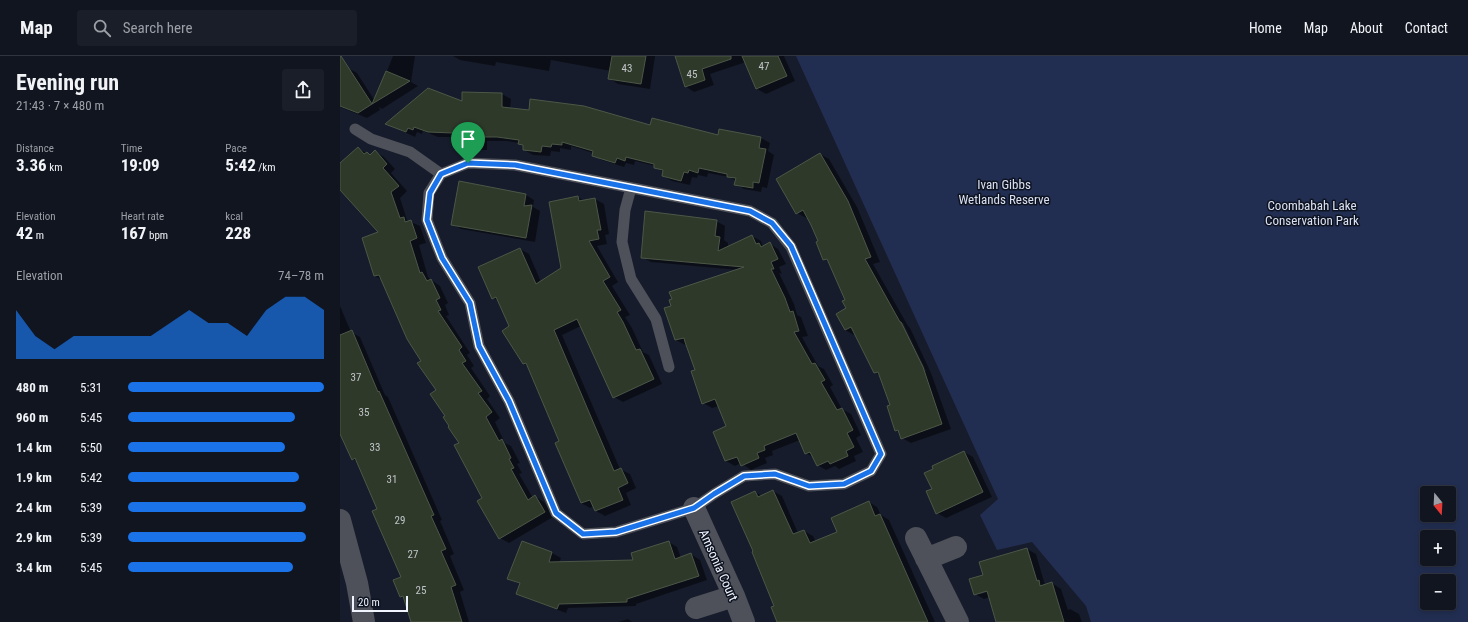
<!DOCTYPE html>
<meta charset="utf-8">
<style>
:root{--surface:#101520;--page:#191e29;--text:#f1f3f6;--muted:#9c9fa5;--line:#30343e;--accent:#1a73e8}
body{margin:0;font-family:"Roboto Condensed",sans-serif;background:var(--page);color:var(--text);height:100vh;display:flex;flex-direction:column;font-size:15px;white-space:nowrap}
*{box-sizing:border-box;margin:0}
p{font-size:13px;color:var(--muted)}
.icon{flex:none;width:22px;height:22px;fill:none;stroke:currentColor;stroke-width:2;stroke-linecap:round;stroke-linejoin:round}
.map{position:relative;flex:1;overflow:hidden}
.panel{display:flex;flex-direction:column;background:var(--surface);width:340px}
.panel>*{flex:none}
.needle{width:26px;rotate:162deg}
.controls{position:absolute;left:1080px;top:430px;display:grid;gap:8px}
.controls a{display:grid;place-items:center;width:36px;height:36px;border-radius:4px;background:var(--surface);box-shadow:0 2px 6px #0003,0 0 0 1px var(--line);font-size:20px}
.scale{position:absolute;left:12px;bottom:10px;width:56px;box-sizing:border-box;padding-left:4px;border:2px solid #f0f4fe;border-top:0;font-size:11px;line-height:14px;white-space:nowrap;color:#f0f4fe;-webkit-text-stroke:3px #0e1321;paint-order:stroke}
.pin{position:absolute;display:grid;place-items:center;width:34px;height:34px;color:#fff;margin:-41px -17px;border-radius:50% 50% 50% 0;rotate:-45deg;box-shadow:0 0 4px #0007}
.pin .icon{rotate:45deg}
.round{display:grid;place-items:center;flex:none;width:42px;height:42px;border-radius:4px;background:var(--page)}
.headline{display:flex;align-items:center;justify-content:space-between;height:68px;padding:0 16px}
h1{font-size:22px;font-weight:700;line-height:30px}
.metrics{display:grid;grid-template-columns:repeat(3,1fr);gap:6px;height:68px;padding:4px 16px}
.metrics div{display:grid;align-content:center}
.metrics b{font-size:17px;font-weight:700}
.metrics small{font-size:11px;font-weight:400}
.metrics p{font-size:11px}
.chart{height:112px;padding:8px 16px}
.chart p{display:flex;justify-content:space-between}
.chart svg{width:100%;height:72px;margin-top:4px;fill:var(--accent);opacity:.7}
ul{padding:0 16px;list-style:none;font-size:13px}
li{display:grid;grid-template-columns:64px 48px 1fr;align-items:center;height:30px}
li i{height:10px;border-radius:5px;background:var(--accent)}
header{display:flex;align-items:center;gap:24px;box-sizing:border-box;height:56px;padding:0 20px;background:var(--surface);border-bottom:1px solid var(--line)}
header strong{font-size:19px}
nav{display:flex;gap:22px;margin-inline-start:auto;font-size:14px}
.search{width:280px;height:36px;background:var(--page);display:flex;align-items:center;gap:10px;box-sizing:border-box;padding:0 14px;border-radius:4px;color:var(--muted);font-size:15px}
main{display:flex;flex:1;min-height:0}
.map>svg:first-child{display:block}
.green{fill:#222e51;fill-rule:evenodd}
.shadow{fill:#0007;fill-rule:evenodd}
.building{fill:#2f392a;stroke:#4c5747}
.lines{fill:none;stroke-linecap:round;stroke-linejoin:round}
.service{stroke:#4e5159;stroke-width:11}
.minor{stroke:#4e5159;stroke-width:22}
.route-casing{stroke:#fff;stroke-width:8}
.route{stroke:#1a73e8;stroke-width:5}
.labels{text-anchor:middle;stroke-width:3;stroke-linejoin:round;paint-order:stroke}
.number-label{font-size:11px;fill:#c0c5c9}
.park-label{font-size:13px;fill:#dae0f1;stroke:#0e1321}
.street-label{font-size:13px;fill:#f0f4fe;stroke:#0e1321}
</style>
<header>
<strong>Map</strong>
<div class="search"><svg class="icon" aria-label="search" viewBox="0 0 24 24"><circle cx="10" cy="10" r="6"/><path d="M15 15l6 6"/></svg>Search here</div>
<nav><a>Home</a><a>Map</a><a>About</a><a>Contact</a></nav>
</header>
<main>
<section class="panel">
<div class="headline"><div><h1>Evening run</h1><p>21:43 · 7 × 480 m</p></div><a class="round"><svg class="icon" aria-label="share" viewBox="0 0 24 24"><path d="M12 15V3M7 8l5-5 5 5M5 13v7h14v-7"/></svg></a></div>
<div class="metrics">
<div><p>Distance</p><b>3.36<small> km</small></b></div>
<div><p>Time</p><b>19:09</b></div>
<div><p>Pace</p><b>5:42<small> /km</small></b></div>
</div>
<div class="metrics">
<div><p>Elevation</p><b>42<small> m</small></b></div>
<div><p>Heart rate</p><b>167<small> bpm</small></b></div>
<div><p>kcal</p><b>228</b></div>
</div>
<div class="chart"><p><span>Elevation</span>74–78 m</p>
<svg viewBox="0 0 160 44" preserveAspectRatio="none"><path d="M0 44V14L10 30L20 38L30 30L40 30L50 30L60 30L70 30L80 22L90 14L100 22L110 22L120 30L130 14L140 6L150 6L160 14V44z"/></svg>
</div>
<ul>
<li><b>480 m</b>5:31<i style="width:100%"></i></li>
<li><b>960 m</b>5:45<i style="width:85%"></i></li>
<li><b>1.4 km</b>5:50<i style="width:80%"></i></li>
<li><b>1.9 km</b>5:42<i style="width:87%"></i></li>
<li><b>2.4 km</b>5:39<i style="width:91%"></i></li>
<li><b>2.9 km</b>5:39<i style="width:91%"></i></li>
<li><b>3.4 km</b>5:45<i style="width:84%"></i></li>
</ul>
</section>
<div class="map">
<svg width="1128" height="566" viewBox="0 0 1128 566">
<rect width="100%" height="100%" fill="#161c2b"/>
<!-- green -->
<path class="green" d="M456,0H1128V566H751L746,550L692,486L657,494L640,459L658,443ZM1087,437H1109V459H1087ZM1087,481H1109V503H1087ZM1087,525H1109V547H1087Z"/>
<!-- shadow -->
<path class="shadow" d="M53,0H75L71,26L78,30L42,53L39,51L40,54L27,62L0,51V15L8,12L17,17L35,45Z
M113,0H315L310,33L278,28L270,23L271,15L211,4L209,15L156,6L155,10L120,4Z
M336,0H444L455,25L426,38L417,33L406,6L370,18L374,29L354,36L345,30Z
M162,38L171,43L170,53L379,80L421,82L430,87L428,95L434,99L427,132L422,131L421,136L404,133L396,128V125L389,121L368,117L367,121L358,119L357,122L352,121L350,129L332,125L323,120L324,117L315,110L295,105L294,109L286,107L284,111L262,104L253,99V97L231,90V94L220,92V96L211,95L210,100L193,99L184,94V91L179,87L167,85H147V94H129L120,88V83L116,81H98L83,75L82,78L77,76L75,81L47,68L123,46Z
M18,93L31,99L36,96L44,101L55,113L51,117L67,135L60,142L67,164L80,170L86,187L79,189L88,221L93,225L100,230L108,247L105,249L109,259L106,260L130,297L127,299L134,310L131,312L150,340L147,343L160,362L155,366L165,387L171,390L180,407L177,408L182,417L179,418L193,442L195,440L204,446L213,461L169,487L160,482L120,387L110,370L97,335L42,224L35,220L39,177L0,132V109Z
M480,98L489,103L517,151L540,206L533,208L568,270L570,272L591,317L611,373L571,387L562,382L560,376L556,374L551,350L540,320L535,316L516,278L514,279L505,274L507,253L506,244L489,206L484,203L479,186L468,161L466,162L457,157ZM561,267H563L586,315L584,316Z
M186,139L194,144L193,151L200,155L195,186L121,173L112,168Z
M238,141L244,145L255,143L264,148L269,178L265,179L267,188L257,190L278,226L272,230L290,259L285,261L292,272L303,296L309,299L322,328L283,346L274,341L241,270L222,279L280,413L290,418L296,432L286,437L291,449L265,460L256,455L254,450L250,452L241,447L220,386L189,310L184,308L163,275L170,271L159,245L153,242L180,193L189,198L201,226L222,213Z
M376,165L385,170L384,184L388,187V192L412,180L421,185L423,191L430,188L438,193L446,208L439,211L442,218L439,217L454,248L457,259L461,261L468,280L462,281L478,310L484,313L493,329L490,331L502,353L511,358L521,379L516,382L523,396L514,400L516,405L499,413L495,410L486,414L477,409L474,402L466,397L460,384L432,395L433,399L425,402L427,407L411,414L401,407L395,410L386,405L374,376L387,371L379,350L372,352L363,347L357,315L347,288L345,289L336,284L333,250L398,214L311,206L302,201Z
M0,250L11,276L20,281L45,339L48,341L102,464L100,465L114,498L110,500L124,534L120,536L129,566H72L65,543L61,540L63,521L39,453L18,406L13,403L0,370Z
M624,396L633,401L652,441L606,462L597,457Z
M433,435L442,440L458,477L464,475L473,480L476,486L498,477L529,446L537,451L541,459L549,464L595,566H441L436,550L415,436L422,440Z
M183,486L212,497L221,502L219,507L294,505L329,486L337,491L341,502L351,498L360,504L367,524L296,548V550L228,552L226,557L186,542L177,537L180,528L169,522Z
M687,493L696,498L705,529L712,527L721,533L728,554L730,553L739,558L742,566H658L650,541L644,543L635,538L645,519ZM652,533V535L640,538V536Z
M288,563L292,566H278Z"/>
<!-- building -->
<path class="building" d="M0,0H1L32,48L18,57L0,50Z
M272,0H306L301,28L268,23Z
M335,0H391V3L362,13L365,24L345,31Z
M402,0H438L447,20L416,33Z
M46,15L70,25L32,48Z
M88,32L122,45V36L162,37V51L189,54L190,43L244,50L310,69L312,62L378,79L379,73L421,81L419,92L426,93L419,127L413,126V132L394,129L396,122L387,121V118L359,112L358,117L349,114L348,117L344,116L341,125L322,120L323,114L314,112V108L286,101L285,105L277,102L275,107L252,100L253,95L222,86V89L212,88L211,91L202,90L201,96L183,94V89L178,88L179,84L157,81H138V89H119V81H113V77L88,76L74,71L73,74L68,72L66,76L45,68Z
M18,91L24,98L27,96L30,99L35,94L47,108L43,112L59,130L51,136L60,162L64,161L65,166L71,164L77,182L70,185L80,217L82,216L87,225L91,223L100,242L96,244L101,254L98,255L122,291L119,294L126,305L122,307L142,335L138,337L152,356L146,361L159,385L162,383L171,402L169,403L174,412L171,413L188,444L195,439L205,456L159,483L137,445L142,442L114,389L119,387L108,371L109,370L103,361L105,360L90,338L96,334L77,307L81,305L67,283L39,219L34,220L22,182L38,176L0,134V107Z
M480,97L508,145L531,201L525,203L560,266H561L583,311L602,368L561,383L558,374L555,375L547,350L550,349L538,316L534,317L511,271L505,274L496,258L506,252L502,245L505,244L487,203L483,204L476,186L478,185L471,169L463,154L456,158L436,123Z
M119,125L186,138L184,150L192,149L186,182L111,169Z
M238,140L239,145L255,142L261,174H257L259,183L249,185L270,221L263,225L281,254L277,256L283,266L296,294L300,293L314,323L273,342L237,263L214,274L274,415L281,412L288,427L278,432L283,444L255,455L250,444L241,447L215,387L219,385L186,307L183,308L162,275L169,270L156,241L152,243L138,211L180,192L196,228L221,212L209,146Z
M305,155L377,164L375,180L380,181L378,195L412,179L416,188L419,187L421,191L430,186L438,203L431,206L434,213H431L445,242L450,256L453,255L459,275L454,276L472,308L475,307L485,324L481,326L497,354L502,352L513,374L507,377L514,391L506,395L508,400L490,408L488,405L477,410L470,396L465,398L456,377L424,390L425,394L417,397L419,402L401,410L397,401L385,405L373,376L386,370L375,343L362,348L351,315L355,314L345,286L344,282L335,284L324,252L331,250L329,244L332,243L329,236L404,211L301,202Z
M12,274L38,336L39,335L94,459L91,460L106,493L101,495L116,529L111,531L122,566H71L63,540L60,541L53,524L61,521L32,455L37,453L15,402L12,404L0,378V279Z
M624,395L643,436L596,458L586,435L592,433L584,417L593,413L592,410Z
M433,434L453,478L464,474L470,487L497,476L491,462L529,445L535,460L540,458L588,566H437L431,551L434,550L412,496L413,495L391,446L415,435L418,441Z
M182,485L212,496L209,506L293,504L291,497L329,485L335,503L351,497L359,520L287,543V546L219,548L217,553L176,538L180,527L167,523Z
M687,492L697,525L699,524L700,530L712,526L724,566H656L647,535L634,539L629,523L643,519L639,506Z"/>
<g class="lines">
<!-- service -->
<path class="service" d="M15,73L31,83L70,96L101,118
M128,107L175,109L410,155L432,167L451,191L541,398L531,415L504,428L469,430L435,418L404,420L374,438L354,452L276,476L243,478L216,457L169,345L139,290L130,247L102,202L87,164L89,137L101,118Z
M291,132L285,154L282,186L291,223L316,263L329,311"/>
<!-- minor -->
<path class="minor" d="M354,452L394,540L404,566
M0,464L17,527L24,566
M576,482L618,566
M586,503L616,491
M356,552L394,540"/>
</g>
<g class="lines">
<defs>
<path id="route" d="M128,107L175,109L410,155L432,167L451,190L541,398L531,415L504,428L469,430L435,418L404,420L374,438L354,452L276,476L243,478L216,457L169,345L139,290L130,247L102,202L87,164L90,137L101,118Z"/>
</defs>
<!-- route casing -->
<use href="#route" class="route-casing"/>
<!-- route -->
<use href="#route" class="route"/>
</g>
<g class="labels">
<!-- number labels -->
<g class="number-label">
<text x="424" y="14">47</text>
<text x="287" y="16">43</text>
<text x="352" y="22">45</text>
<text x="16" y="325">37</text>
<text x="24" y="360">35</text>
<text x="35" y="395">33</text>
<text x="52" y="427">31</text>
<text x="60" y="468">29</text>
<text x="73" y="502">27</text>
<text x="81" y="538">25</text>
</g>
<!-- park labels -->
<g class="park-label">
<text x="664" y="133">Ivan Gibbs<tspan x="664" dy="15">Wetlands Reserve</tspan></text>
<text x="972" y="154">Coombabah Lake<tspan x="972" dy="15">Conservation Park</tspan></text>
</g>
<!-- street labels -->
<g class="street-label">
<text transform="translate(379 509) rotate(66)" y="5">Amsonia Court</text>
</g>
</g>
</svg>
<div class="controls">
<a><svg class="needle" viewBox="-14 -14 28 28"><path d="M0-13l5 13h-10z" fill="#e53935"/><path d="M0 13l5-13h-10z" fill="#9c9fa5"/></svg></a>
<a>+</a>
<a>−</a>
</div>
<div class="scale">20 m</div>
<div class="pin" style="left:128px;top:107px;background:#1e9e55"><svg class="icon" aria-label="arrive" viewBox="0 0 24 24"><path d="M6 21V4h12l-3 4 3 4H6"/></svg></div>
</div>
</main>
